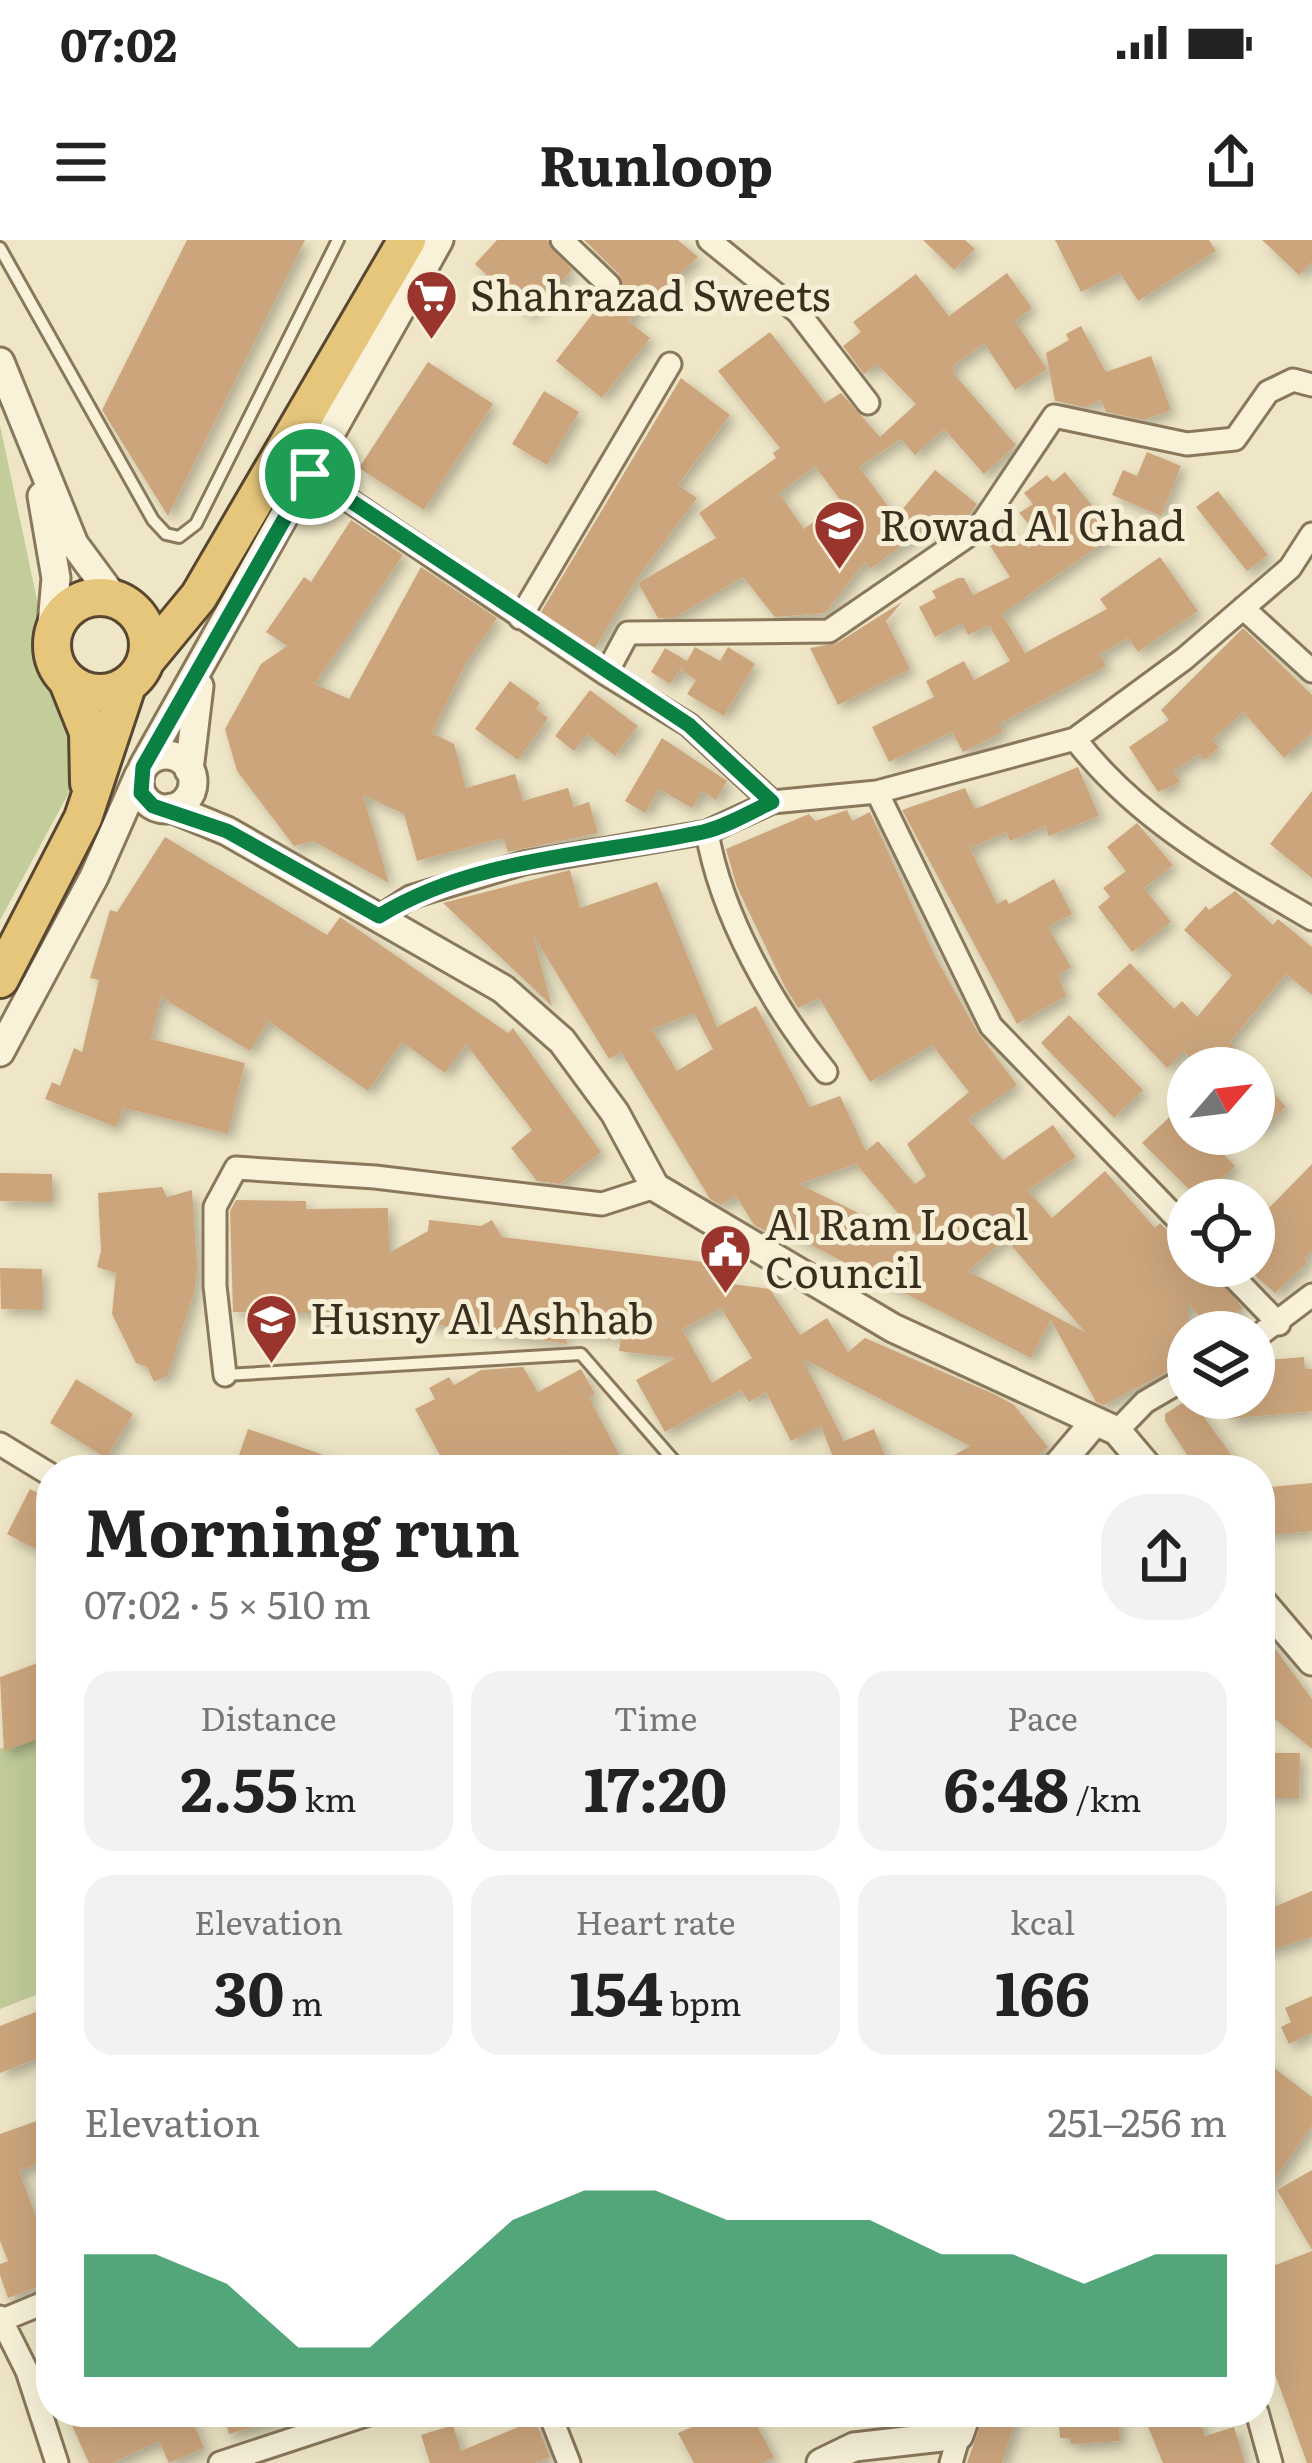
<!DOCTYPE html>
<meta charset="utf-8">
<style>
:root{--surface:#fff;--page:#f2f2f2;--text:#222;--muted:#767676;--accent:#0b8043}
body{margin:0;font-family:Literata,serif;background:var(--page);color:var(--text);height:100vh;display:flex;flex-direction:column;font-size:45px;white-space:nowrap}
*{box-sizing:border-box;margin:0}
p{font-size:39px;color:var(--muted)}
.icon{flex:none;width:66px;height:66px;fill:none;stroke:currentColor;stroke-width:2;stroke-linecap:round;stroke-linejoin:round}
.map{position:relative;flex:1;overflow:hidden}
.panel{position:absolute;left:36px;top:1215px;width:1239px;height:972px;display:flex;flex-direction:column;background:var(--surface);border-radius:48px;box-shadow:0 12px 48px #0002}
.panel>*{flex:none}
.needle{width:78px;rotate:62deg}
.tools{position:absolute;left:1167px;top:807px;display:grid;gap:24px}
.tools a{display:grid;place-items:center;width:108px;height:108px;border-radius:50%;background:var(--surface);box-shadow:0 12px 48px #0002;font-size:60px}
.pin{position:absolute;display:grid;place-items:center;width:102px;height:102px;color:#fff;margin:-51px;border:6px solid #fff;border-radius:50%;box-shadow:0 3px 12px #0007}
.round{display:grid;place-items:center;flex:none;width:126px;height:126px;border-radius:48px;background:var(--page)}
.summary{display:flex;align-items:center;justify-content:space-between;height:204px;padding:0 48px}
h1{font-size:66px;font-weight:700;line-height:90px}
.stats{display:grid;grid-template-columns:repeat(3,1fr);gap:18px;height:204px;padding:12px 48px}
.stats div{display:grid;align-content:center;border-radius:30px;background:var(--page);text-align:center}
.stats b{font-size:60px;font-weight:700}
.stats small{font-size:33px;font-weight:400}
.stats p{font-size:33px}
.chart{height:336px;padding:24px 48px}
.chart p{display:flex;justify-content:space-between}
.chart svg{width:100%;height:216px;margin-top:12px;fill:var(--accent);opacity:.7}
.status{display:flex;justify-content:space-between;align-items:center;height:84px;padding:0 60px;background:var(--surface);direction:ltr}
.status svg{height:33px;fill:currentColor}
header{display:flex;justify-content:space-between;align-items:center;height:156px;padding:0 48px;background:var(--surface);font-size:54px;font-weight:700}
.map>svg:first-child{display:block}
.green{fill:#c2cd9a}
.building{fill:#cca57c;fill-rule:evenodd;filter:url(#shadow)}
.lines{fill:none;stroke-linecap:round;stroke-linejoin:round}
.service-casing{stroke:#8a785c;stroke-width:16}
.minor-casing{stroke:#8a785c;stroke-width:27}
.tertiary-casing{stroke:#8a785c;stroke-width:33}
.trunk-casing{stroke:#584630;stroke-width:42}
.service{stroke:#f9f2d9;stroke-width:10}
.minor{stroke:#f9f2d9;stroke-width:21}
.tertiary{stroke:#f9f2d9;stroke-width:27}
.trunk{stroke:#e6c67b;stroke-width:36}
.route-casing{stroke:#fff;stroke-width:24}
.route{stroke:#0b8043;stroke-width:15}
.labels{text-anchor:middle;stroke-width:10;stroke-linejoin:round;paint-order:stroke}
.poi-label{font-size:42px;fill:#3a2f1f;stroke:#f6efd6;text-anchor:start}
</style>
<div class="status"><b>07:02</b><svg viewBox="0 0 49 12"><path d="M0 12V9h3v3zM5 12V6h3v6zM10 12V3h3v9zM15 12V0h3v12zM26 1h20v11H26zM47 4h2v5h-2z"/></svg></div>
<header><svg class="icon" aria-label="menu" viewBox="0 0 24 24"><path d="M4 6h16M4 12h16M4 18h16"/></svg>Runloop<svg class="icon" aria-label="share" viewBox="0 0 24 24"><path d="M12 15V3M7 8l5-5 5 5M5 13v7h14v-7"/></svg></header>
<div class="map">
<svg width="1312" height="2223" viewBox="0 0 1312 2223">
<defs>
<filter id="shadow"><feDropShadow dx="5.5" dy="5.5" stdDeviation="6" flood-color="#0004"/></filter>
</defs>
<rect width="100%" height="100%" fill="#eee6c6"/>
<!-- green -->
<path class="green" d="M0,185L41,379L43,430L72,499V547L0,680Z
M51,1491V1749L0,1769V1509Z"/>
<!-- building -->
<path class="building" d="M187,0H305L168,276L102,170Z
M497,0H547L572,30L530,76L475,24Z
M584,0H678L698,17L628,81L650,98L602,158L556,121L604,59L619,56L624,47L619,34Z
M923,0H965L975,9L954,30Z
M1055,0H1209L1216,11L1138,61L1120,33L1081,52Z
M1262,0H1312V22L1299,35Z
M1007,33L1032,68L1015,81L1047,129L1015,150L984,103L953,126L954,134L1016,205L984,234L944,189L915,215L901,199L859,227L896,277L935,230L977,264L968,277L941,296L929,285L870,329L865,322L825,373L775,377L743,337L674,378H658L638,343L716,298L699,273L776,218L773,213L780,208L718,131L770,92L825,163L841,153L880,197L916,164L877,124L864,134L843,106L861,92L853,82L916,34L949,76ZM815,226L841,261L804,289L779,253Z
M1081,86L1106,132L1151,116L1171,170L1144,180L1106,172L1101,160L1086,167L1055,161L1046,113L1069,100L1066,94Z
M428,122L493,164L424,270L359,228Z
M681,138L730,175L678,245L697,258L636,340L595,408L541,372Z
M544,151L579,172L547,225L512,204Z
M1147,212L1181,226L1161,276L1112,255L1123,230L1137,236Z
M1065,232L1115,294L1002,374L1025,413L1107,369L1100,359L1160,317L1198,371L1138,412L1128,398L1100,414L1106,426L999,484L1003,492L963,512L952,492L889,522L872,487L934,457L926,441L964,421L974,440L1010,421L989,385L968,395L962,383L935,397L919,367L936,358L932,351L958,338H964L973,355L1010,337L987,301L1000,284L1029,308L1040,297L1019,273L1033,264L1024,253L1047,235L1053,242Z
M1218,251L1268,315L1247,331L1196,267Z
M351,280L403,315L315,444L349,459L421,327L497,378L466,423L432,493L454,504L466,548L515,534L523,561L568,548L574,567L589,562L598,593L508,612L503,598L417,621L404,574L363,555L389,643L313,601L294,606L237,531L225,489L261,424L287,406L266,392L304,337L311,342Z
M902,362L886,381L910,429L838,465L810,408L837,403Z
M1243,388L1312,455V493L1284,518L1243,472L1212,500L1219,507L1205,520L1199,514L1173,532L1180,542L1158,552L1129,507L1169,480L1161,470Z
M695,407L720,421L728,407L755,424L724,476L687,454L696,440L681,430L684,424L670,444L651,432L665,408L687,421Z
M510,441L540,463L536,469L548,478L518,520L475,489Z
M590,450L638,486L615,516L587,494L574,511L555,496Z
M662,498L727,541L716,560L702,551L692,568L659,549L645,573L625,561Z
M1078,527L1099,576L1049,596L1045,586L1010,601L1006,592L970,608L997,664L1006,659L1009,664L1054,639L1072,674L1048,687L1071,727L1058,735L1066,756L1017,784L902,570L965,548L975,569Z
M1312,551V638L1270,604Z
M847,570L852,581L870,572L935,716L978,793L1017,845L968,879L1003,920L1053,885L1076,917L1028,950L1052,978L1105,931L1155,988L1160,983L1173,996L1169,1000L1188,1026H1208L1243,1068L1213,1092L1188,1063V1113L1167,1132L1104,1165L1096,1162L1051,1080L1031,1118L776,987L767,992L754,985L736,956L721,965L710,959L621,812L609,819L533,695L552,766L443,663L570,630L580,668L657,642L717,787L756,766L810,867L840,856L866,911L878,901L915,944L926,936L907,904L969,852L932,805L870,842L819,758L798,768L785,747L737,647L726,609L809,574L815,581ZM694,773L713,809L677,831L652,789ZM856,924L926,1006L799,944ZM1006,999L1085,1092L968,1031Z
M1137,583L1173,625L1144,648L1171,682L1132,712L1098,667L1110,657L1103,648L1126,631L1107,607Z
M165,597L327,695L340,677L508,793L513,788L601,912L560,944L537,941L511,908L532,890L466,804L445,833L402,802L368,851L268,781L250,811L161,757L151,799L245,823L228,894L124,868L116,887L45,859L52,842L60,846L74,808L82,812L99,740L90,738L110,670L117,672Z
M1235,651L1273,685L1278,679L1312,707V755L1286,734L1230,802L1253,828H1198L1184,811L1167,828L1097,754L1130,723L1174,769L1182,761L1197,777L1232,735L1184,690L1206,666L1209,670Z
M1069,775L1143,850L1114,878L1041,803Z
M1254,830L1286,867L1254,895Z
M1179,868L1188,877V894H1204L1235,926L1200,960L1142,903Z
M1312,924V1011L1304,1019L1308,1022L1275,1053L1244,1026H1254V956L1267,970Z
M0,933L52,934V962L0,961Z
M162,947L167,957L192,950L197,1026L195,1049L168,1135L154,1142L147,1127L136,1123L112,1074L116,1033L97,1027L101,1011L98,953Z
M236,960L306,961V969L388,968L389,1013L428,991L429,980L481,986L492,980L502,997L736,1026L709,1041L770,1049L800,1095L827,1078L848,1112L865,1098L996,1155L1014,1165L1048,1207L1020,1230H928L970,1206L802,1118L844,1201L874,1189L891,1230H838L821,1186L791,1201L766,1152L749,1162L741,1150L665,1192L636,1140L676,1118L619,1111L621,1098L561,1091L568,1104L413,1081L321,1083V1073L233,1072L230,971ZM721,1068L752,1118L712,1143L682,1089Z
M0,1028L42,1029V1070L1,1069Z
M1304,1117L1305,1129H1312V1171L1229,1179L1227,1158H1254V1121Z
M523,1127L538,1152L581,1129L595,1154L589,1157L627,1230H571L563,1214L534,1230H448L415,1169L435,1159L429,1148L449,1137L454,1145L481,1130Z
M76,1139L133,1174L106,1218L50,1183Z
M1190,1158L1235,1220L1220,1230H1197L1165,1181V1174Z
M248,1189L321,1214L343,1230H255L236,1224Z
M1312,1243V1291L1260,1296V1248Z
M30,1249L51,1260V1317L7,1294Z
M1260,1388L1312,1459V1509L1260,1467Z
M51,1418V1494L4,1511L0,1437Z
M1260,1513H1300L1299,1558H1260Z
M1264,1635L1274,1667L1312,1651V1697L1260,1713Z
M1312,1756V1793L1289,1804L1281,1787L1291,1782L1285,1768Z
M51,1766V1813L0,1833V1786Z
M1260,1817L1312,1857V1886L1260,1960Z
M51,1876V1919L19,1931L45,2001L51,1999V2042L8,2058L0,2035V2024L8,2021L0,2001V1894Z
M1312,1930V2010L1277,1950Z
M1312,2011V2223H1307L1260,2092V2031Z
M66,2172H188L204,2208L169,2223L159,2201L112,2223H89Z
M223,2172H290V2178L229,2194Z
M728,2172H749L774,2217L763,2223H694L678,2193Z
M864,2172H937L935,2180L889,2185L863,2179Z
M985,2172H1018L1002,2223H967Z
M1058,2172H1118L1120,2201L1071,2204L1070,2198H1060Z
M1142,2172H1197L1205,2196L1234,2187L1245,2223H1163Z
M535,2180L550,2217L535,2223H430L421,2195L453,2185L461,2211Z"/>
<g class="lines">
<defs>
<path id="service" d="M0,8L153,280L166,294L179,297L196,284L338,0
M225,1135L581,1114L682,1230"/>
<path id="minor" d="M562,0L609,45
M709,0L798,72L868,163
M310,234L606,434
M1243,368L1312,431
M520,378L670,124
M1075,499C1137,580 1225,628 1312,679
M877,552L991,786L1188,990
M772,562L689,485L606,434L628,393L829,391L979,288L1054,176L1187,204L1235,199L1268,152L1293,140L1312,145
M707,592C721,675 773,767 826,832
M379,677L410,657L524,623L707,592L772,562L877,552L1075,499L1184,419L1290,328L1312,294
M1223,1026L1279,1084
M1254,1099L1312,1055
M225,1135L215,1046V967L236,928L375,937L602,964L655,947
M1117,1191L1145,1162L1188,1137
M0,1204L51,1235
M0,2077L27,2131L57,2223
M0,2081L51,2060
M549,2172L569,2223
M1257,2172L1271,2223
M220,2223L375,2172
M951,2223L959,2195"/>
<path id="tertiary" d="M0,122L74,304L114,358
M42,256L56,338L51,397
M139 542a27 27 0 1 1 54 0a27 27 0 1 1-54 0Z
M143,527L439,0
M189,530L199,446
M171,568L227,591L503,749L562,801L615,873L655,947L893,1088L1117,1191L1150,1230
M0,812L94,637L139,535
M1054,1230L1093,1184
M1260,1360L1312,1421
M821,2223L854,2207L959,2195L967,2172"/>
<path id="trunk" d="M52 405a48 48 0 1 1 96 0a48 48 0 1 1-96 0Z
M147,419L199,356L407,0
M68,442L88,492L89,543
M0,739L83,578L127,446"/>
</defs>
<!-- service casing -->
<use href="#service" class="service-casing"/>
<!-- minor casing -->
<use href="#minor" class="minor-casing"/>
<!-- tertiary casing -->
<use href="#tertiary" class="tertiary-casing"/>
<!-- trunk casing -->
<use href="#trunk" class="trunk-casing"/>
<!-- service -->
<use href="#service" class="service"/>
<!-- minor -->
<use href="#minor" class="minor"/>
<!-- tertiary -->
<use href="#tertiary" class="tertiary"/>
<!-- trunk -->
<use href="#trunk" class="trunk"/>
</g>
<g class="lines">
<defs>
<path id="route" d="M310,234L689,485L772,562C750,572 726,587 703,592C595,615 475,617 379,676L227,591L153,566L141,553L143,527Z"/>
</defs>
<!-- route casing -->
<use href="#route" class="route-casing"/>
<!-- route -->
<use href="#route" class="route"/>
</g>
<!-- icons -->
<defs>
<symbol id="supermarket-pin" viewBox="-11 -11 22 30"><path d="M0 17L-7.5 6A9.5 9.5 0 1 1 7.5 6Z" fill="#99352c" stroke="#f6efd6"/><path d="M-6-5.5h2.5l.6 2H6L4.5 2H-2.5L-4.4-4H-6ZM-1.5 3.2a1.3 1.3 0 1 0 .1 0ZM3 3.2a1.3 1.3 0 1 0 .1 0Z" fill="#fff"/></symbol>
<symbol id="school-pin" viewBox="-11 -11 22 30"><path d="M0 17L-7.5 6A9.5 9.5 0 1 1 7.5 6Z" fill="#99352c" stroke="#f6efd6"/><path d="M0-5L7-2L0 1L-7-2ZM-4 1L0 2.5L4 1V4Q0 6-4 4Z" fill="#fff"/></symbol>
<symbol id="civic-pin" viewBox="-11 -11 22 30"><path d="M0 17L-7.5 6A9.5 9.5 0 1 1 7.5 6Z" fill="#99352c" stroke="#f6efd6"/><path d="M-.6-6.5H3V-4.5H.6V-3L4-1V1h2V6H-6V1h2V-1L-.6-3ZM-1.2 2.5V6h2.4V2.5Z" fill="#fff"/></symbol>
</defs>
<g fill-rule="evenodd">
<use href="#supermarket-pin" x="402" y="26" width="59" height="81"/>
<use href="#school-pin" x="810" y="256" width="59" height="81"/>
<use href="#civic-pin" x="696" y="980" width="59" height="81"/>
<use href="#school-pin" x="242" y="1050" width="59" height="81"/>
</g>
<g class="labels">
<!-- poi labels -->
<g class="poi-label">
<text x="470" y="71">Shahrazad Sweets</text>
<text x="879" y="301">Rowad Al Ghad</text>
<text x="765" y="1000">Al Ram Local<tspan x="765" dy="48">Council</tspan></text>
<text x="310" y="1094">Husny Al Ashhab</text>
</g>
</g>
</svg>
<div class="tools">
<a><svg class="needle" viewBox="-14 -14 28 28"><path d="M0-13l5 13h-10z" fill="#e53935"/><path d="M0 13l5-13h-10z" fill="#767676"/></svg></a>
<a><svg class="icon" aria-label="locate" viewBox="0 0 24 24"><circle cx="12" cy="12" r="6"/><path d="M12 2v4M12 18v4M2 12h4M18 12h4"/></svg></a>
<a><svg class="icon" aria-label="layers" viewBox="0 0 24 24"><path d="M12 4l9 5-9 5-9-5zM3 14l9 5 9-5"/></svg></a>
</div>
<div class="pin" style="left:310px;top:234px;background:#1e9e55"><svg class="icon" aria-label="arrive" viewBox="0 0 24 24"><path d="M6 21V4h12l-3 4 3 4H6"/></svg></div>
<section class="panel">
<div class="summary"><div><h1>Morning run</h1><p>07:02 · 5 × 510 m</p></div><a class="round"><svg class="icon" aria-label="share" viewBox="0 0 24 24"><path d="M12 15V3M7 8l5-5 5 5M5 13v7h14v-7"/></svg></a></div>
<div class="stats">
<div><p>Distance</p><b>2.55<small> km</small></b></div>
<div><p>Time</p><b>17:20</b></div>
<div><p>Pace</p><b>6:48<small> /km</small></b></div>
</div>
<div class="stats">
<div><p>Elevation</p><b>30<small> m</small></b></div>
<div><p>Heart rate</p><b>154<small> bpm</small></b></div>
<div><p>kcal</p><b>166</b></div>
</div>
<div class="chart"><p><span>Elevation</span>251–256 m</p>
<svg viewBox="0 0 160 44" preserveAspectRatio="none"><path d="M0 44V19L10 19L20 25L30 38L40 38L50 25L60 12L70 6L80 6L90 12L100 12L110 12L120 19L130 19L140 25L150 19L160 19V44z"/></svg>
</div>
</section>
</div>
